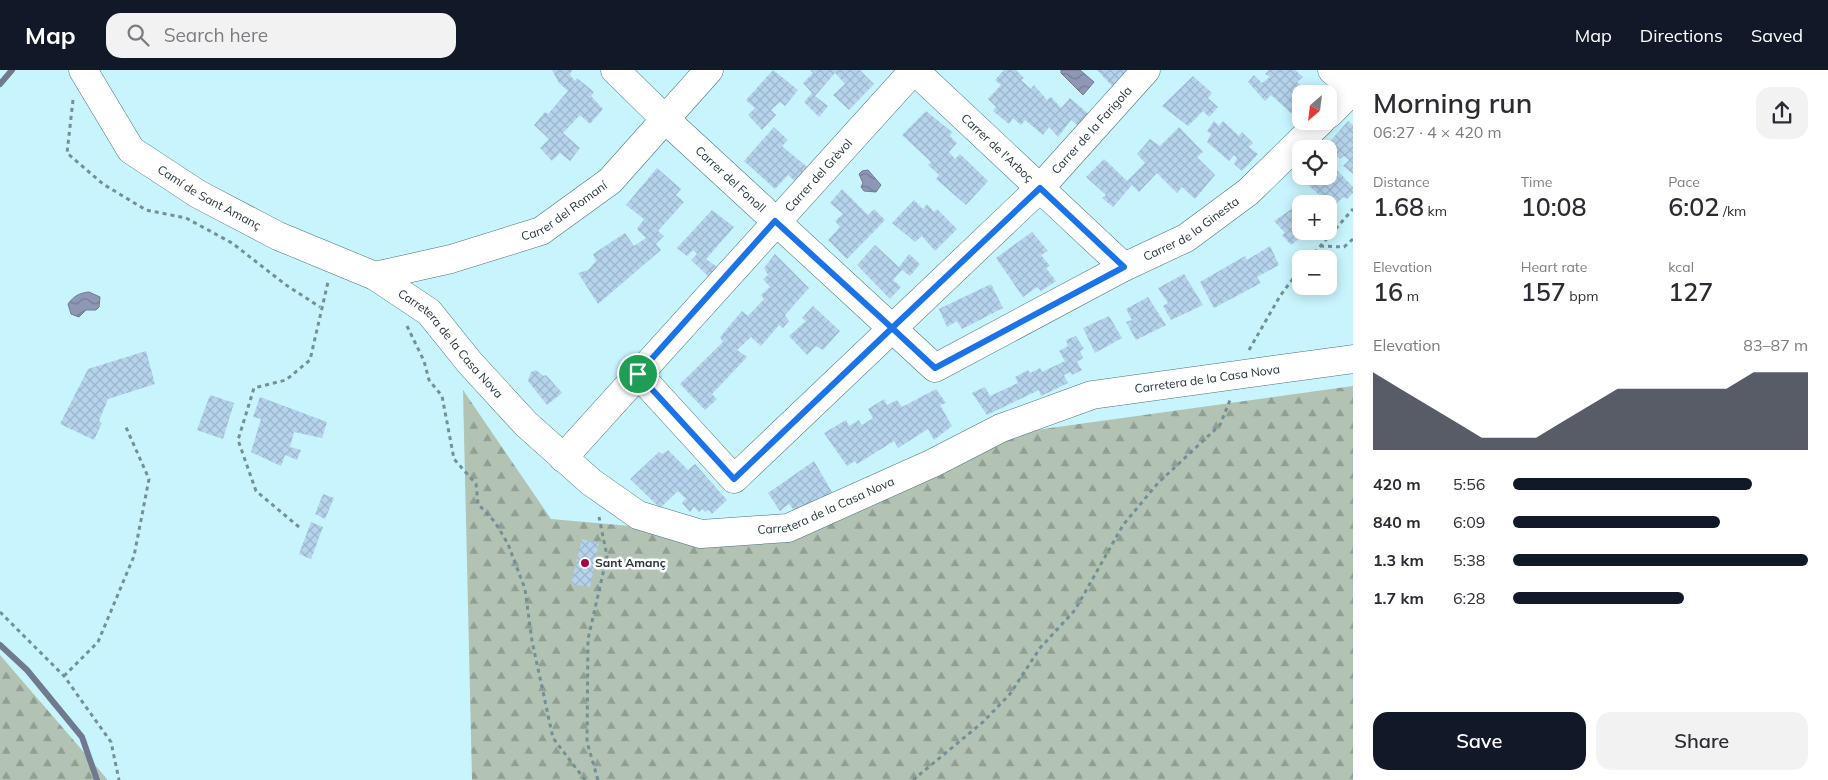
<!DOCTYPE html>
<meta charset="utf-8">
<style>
:root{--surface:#fff;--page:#f2f2f3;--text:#2b2b33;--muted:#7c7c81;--accent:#111827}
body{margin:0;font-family:Mulish,sans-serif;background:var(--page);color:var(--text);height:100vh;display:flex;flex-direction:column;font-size:19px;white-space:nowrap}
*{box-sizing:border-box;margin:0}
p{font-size:16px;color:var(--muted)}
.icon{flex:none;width:28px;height:28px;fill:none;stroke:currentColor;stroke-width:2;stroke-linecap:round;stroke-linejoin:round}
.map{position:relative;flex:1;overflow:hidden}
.details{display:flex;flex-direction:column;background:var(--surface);width:475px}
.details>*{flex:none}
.needle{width:32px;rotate:208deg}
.controls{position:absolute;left:1292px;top:15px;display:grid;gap:10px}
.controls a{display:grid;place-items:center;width:45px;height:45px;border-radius:10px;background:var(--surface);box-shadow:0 2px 12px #0003;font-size:25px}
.pin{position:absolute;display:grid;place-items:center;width:42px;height:42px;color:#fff;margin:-21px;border:2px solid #fff;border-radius:50%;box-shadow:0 1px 5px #0007}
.round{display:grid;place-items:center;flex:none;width:52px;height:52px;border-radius:15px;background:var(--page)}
.summary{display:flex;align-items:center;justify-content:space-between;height:85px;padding:0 20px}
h1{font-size:28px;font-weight:600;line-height:38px}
.figures{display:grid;grid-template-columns:repeat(3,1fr);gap:8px;height:85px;padding:5px 20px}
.figures div{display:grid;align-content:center}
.figures b{font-size:25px;font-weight:600}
.figures small{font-size:14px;font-weight:400}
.figures p{font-size:14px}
.chart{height:140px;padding:10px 20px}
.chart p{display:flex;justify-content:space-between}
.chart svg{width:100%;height:90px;margin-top:5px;fill:var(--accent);opacity:.7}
.action{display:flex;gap:10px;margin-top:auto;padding:10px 20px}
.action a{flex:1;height:58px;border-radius:15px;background:var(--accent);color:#fff;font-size:20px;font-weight:600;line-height:58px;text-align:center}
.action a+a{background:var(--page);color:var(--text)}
ul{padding:0 20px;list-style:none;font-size:16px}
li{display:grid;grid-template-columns:80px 60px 1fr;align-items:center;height:38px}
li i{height:12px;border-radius:6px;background:var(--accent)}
header{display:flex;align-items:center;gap:30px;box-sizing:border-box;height:70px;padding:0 25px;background:var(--accent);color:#fff}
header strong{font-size:24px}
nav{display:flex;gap:28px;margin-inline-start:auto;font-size:18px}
.search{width:350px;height:45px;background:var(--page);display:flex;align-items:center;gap:12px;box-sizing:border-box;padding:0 18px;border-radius:15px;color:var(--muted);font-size:19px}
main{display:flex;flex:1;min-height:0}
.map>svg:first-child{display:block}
.forest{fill:url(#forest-firs)}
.water{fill:url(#water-waves);stroke:#6f7a91}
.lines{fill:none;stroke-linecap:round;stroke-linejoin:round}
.stream{stroke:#6f7a91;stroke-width:6}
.building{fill:url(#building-cross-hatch)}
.minor-casing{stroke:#4a737b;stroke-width:29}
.path{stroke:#729096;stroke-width:3;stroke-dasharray:4 4;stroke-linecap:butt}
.minor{stroke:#fff;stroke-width:28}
.route-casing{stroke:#fff;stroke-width:10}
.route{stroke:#1a73e8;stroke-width:6}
.poi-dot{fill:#a10543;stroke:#fff;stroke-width:2}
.labels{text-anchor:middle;stroke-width:5;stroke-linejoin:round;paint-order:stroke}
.street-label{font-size:12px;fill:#25363a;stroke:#fff}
.poi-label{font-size:12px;font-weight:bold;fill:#25363a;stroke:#fff;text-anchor:start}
</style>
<header>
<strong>Map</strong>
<div class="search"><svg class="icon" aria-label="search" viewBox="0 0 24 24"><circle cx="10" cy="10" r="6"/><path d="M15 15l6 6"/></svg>Search here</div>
<nav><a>Map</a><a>Directions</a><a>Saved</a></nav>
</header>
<main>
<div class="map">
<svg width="1353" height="710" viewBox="0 0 1353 710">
<defs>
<pattern id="forest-firs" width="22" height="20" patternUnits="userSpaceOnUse" patternTransform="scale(1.25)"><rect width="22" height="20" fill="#b2c3b4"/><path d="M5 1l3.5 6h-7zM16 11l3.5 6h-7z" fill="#919f93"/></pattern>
<pattern id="water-waves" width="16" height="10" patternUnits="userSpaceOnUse" patternTransform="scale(1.25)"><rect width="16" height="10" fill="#8f97b6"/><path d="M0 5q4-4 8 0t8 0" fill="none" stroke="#757c95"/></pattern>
<pattern id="building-cross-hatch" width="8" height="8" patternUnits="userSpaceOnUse" patternTransform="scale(1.25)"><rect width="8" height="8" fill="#b5d3ec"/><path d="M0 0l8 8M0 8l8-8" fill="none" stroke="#9cb6cb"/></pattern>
</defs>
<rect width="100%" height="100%" fill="#c7f4fd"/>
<!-- forest -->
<path class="forest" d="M1353,316V710H472L463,320L551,449L790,470L1007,364Z
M0,585L107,709V710H0Z"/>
<!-- water -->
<path class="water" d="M1061,0H1080L1094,12L1083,25L1061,3Z
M868,100L881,115L876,122L864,121L861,117L863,113L859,104L862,101Z
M89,222L100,227L99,237L96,240H86L79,247L71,244L68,234C74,226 79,223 89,222Z"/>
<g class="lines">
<!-- stream -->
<path class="stream" d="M0,14L12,0
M0,575L27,600L82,667L97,710"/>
</g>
<!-- building -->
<path class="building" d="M552,0H572L570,5L575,11L577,8L594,22L591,26L603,39L590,54L580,45L563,63L580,78L570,91L560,83L552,91L540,78L549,69L534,55L545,42L548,44L568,21L559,13Z
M773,0L798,20L785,36L780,32L771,40L776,45L762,60L748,45L755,38L746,30Z
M810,0H860L874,14L849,40L833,25L845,14L835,3L815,26L828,36L819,47L804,32L812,23L803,13L813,3Z
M1004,0H1016L1024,8L1021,10L1031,19L1034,15L1047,30L1051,27L1061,38L1070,28L1091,46L1080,57L1071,50L1058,67L1049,57L1043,65L1025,50L1021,55L1013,48L1009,54L993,41L996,37L988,29L1001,15L995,10Z
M1097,0H1128L1113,17Z
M1269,0H1295L1303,7L1297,12L1308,24H1301V41L1298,39L1293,45L1271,25L1265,31L1248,12L1254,5L1262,13L1270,7L1265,4Z
M1193,6L1212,23L1208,28L1218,37L1209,47L1203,41L1188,56L1162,36Z
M926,41L952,62L950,66L957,73L949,82L955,89L960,84L988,111L966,135L936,109L939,105L928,95L931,92L902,65Z
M1214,51L1219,56L1223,51L1239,66L1242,62L1253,73L1249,77L1258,84L1242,101L1234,94L1237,88L1234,85L1229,91L1207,72L1211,64L1207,61Z
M1348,51L1353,55V104L1343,96L1349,90L1344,86L1340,89L1326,76Z
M774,57L788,70L782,76L807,97L795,111L788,105L775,119L744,91Z
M1179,57L1203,82L1197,87L1215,105L1195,129L1182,117L1177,123L1157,103L1139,122L1132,115L1113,137L1102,128L1106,125L1086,107L1104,89L1127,111L1145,93L1137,84L1150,69L1160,76Z
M657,98L681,119L676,125L684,132L658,161L664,166L656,174L661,180L598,234L578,203L588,200L596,191L593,184L625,163L634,176L646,168L637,159L644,149L626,135Z
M1335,98L1353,117V123L1347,129L1343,127L1329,141V134H1318L1323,128L1308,115L1317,106L1325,108Z
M842,119L868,145L874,139L885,150L847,189L828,170L840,157L835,151L843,144L830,133Z
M914,130L923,139L927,134L934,142L937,139L957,159L935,181L922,166L915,172L892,153Z
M1293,138L1301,148V161H1309L1291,175L1282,165L1285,163L1274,151Z
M712,140L734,157L706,189L717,197L709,207L691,190L697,184L693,180L687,186L677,178Z
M1032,162L1048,181L1041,185L1050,196L1046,198L1056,211L1041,221L1037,217L1023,227L996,188Z
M875,175L899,197L909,184L920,194L910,206L902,200L893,210L901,217L890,229L857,195Z
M1270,176L1279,195L1257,207L1261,213L1214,238L1200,212L1245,186L1247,190Z
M775,184L809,218L785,245L789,251L783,258L779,255L761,276L751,267L737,280L747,287L712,324L717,329L705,340L680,314L723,272L720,267L742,241L748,246L764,229L761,225L770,217L763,209L768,205L764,198Z
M1184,204L1203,235L1171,250L1163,236L1168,233L1158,218Z
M991,214L1003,238L962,259L957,251L947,257L939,239Z
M1148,227L1166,255L1136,270L1126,252L1132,250L1126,239Z
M813,236L840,261L823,280L816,276L807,285L789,266L806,251L802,248Z
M1109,246L1122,268L1095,283L1083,258Z
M1076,266L1084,279L1080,281L1083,288L1077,292L1082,300L1072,305L1070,302L1064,305L1068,313L1041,326L1039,320L987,345L972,323L985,317L990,326L1018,313L1015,307L1028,300L1030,303L1040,298L1042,302L1065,291L1059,281L1068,276L1066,270Z
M146,281L155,314L108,329L99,351L102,353L94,370L60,354L88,299Z
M536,300L544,306L546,305L562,323L547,335L528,311L531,302Z
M936,319L946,333L940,335L952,356L934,370L928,359L898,378L894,371L857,394L855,391L847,396L824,363L846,350L849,356L859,350L862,355L873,348L868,339L884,329L887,335L897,330L902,337Z
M210,325L234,333L223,369L197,360Z
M260,327L327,352L322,368L294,362L290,377L301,380L297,390L285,385L281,396L251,382L261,349L253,347Z
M668,380L688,400L695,394L727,430L712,444L709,440L705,442L702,439L699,442L694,437L690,442L682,433L686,429L678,421L660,438L630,409L659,382L663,384Z
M814,391L832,422L797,444L789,434L780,441L768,423Z
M323,424L334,428L325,449L315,444Z
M311,452L323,457L311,489L299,484Z
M582,469L599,473L590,517L571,514Z"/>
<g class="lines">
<defs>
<g id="minor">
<path id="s1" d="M83,0L131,80L198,124L278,166L375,206L429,242L470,293L526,354L591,412L638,445L701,464L788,458L933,393L1001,358L1092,325L1353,289"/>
<path id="s2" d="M615,0L665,49L935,298L1124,197L1186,168L1248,122L1321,51"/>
<path id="s3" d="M914,0L1124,197"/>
<path d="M1332,0L1353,18"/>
<path d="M1329,44L1353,20"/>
<path id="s4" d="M375,206L451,189L541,161L610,111L709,0"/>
<path id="s5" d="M638,304L734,409L1040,118L1146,0"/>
<path id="s6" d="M563,388L914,0"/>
</g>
</defs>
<!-- minor casing -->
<use href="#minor" class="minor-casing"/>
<!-- path -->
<path class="path" d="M73,30L67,83L103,114L146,140L186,148L232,173L286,215L320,237
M1320,176L1344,177L1353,169
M1309,189L1353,139
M407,256L424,291L429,310L442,326L454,389L476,414L478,434L495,452L508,474L525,519L532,571L553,668L585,710
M1249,280L1280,226L1301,198
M299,457L256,421L238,370L254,318L286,310L310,290L328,212
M0,542L64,606L111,672L119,710
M64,606L98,572L134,486L149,409L125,355
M598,710L587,672L588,569L607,486L599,447
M913,710L983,652L1010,624L1040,578L1075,540L1123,455L1158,413L1220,355L1230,330"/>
<!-- minor -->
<use href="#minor" class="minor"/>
</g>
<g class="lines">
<defs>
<path id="route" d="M638,304L734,409L892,258L935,298L1124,197L1040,118L892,258L775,151L638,304"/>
</defs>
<!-- route casing -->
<use href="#route" class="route-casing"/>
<!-- route -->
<use href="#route" class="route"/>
</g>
<!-- markers -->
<circle class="poi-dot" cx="585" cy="493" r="5"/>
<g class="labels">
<!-- street labels -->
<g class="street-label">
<text dy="4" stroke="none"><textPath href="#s5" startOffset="642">Carrer de la Farigola</textPath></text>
<text dy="4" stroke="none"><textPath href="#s3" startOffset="114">Carrer de l'Arboç</textPath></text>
<text dy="4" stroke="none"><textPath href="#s6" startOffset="381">Carrer del Grèvol</textPath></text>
<text dy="4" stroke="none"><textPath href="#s2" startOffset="159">Carrer del Fonoll</textPath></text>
<text dy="4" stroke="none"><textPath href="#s1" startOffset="185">Camí de Sant Amanç</textPath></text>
<text dy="4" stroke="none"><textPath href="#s4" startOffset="202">Carrer del Romaní</textPath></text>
<text dy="4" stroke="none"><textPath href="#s2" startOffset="729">Carrer de la Ginesta</textPath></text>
<text dy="4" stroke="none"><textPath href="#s1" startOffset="471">Carretera de la Casa Nova</textPath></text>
<text dy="4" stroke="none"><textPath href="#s1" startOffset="1328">Carretera de la Casa Nova</textPath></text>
<text dy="4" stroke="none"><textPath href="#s1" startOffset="922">Carretera de la Casa Nova</textPath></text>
</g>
<!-- poi labels -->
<g class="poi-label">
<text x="595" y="497">Sant Amanç</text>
</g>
</g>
</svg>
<div class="controls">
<a><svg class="needle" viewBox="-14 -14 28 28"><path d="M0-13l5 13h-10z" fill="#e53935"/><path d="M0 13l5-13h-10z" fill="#7c7c81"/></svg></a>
<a><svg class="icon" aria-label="locate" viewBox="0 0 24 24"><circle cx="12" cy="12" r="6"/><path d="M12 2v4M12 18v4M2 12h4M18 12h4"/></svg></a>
<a>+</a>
<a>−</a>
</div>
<div class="pin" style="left:638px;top:304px;background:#1e9e55"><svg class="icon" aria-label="arrive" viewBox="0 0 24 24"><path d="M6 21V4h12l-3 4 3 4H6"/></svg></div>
</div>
<section class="details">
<div class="summary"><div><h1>Morning run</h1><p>06:27 · 4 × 420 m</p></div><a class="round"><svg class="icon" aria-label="share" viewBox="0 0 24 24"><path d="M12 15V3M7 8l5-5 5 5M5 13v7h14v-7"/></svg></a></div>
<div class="figures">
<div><p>Distance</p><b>1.68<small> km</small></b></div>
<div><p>Time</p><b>10:08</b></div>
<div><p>Pace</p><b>6:02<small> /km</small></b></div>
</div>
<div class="figures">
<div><p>Elevation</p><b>16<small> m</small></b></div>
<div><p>Heart rate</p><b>157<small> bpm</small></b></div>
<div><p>kcal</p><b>127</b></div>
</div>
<div class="chart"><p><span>Elevation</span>83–87 m</p>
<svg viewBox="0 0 160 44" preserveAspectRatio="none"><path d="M0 44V6L10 14L20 22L30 30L40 38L50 38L60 38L70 30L80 22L90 14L100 14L110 14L120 14L130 14L140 6L150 6L160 6V44z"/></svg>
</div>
<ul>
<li><b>420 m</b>5:56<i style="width:81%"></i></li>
<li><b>840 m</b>6:09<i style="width:70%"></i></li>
<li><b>1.3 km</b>5:38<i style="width:100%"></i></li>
<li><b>1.7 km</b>6:28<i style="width:58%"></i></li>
</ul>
<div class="action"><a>Save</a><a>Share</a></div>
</section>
</main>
